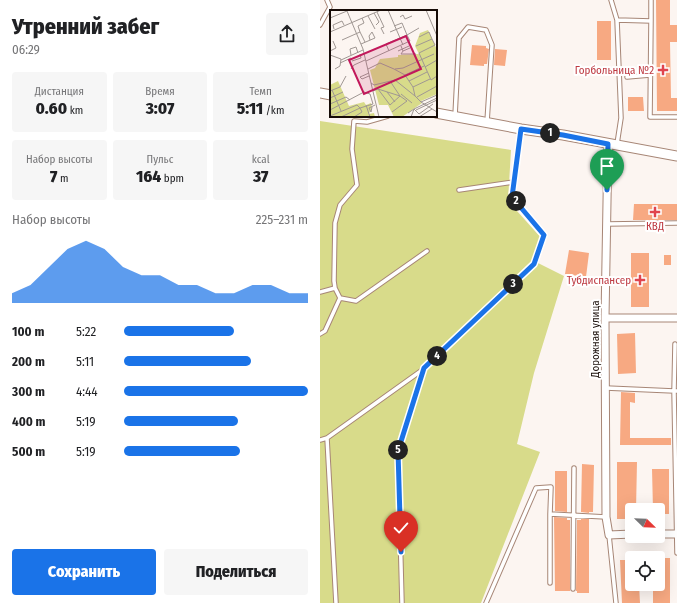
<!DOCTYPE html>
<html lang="ru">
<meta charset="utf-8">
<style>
:root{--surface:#fff;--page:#f6f6f6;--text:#202124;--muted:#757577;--accent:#1a73e8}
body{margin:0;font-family:"Fira Sans Condensed",sans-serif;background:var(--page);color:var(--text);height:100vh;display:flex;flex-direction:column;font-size:15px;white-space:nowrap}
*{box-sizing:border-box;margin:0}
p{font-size:13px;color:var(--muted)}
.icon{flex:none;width:22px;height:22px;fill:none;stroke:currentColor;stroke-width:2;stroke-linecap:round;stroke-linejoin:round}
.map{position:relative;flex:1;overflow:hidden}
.sheet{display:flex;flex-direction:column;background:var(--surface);width:320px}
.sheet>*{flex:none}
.needle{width:26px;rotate:113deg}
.fabs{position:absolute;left:305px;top:503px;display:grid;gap:8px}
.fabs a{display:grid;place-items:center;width:40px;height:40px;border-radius:4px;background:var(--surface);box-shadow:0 4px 16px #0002;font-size:20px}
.pin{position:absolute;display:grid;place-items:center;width:34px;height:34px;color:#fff;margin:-41px -17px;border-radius:50% 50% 50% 0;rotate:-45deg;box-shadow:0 0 4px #0007}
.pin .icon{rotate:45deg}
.km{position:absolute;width:20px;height:20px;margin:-10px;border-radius:50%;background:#222;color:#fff;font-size:11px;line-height:20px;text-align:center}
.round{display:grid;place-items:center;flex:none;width:42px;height:42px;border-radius:4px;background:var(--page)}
.overview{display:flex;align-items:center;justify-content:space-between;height:68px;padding:0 12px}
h1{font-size:22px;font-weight:800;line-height:30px}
.stats{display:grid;grid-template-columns:repeat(3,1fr);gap:6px;height:68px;padding:4px 12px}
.stats div{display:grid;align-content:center;border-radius:4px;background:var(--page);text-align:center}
.stats b{font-size:17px;font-weight:800}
.stats small{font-size:11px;font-weight:400}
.stats p{font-size:11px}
.chart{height:112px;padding:8px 12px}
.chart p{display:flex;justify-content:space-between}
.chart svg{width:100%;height:72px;margin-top:4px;fill:var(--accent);opacity:.7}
.cta{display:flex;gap:8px;margin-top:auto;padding:8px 12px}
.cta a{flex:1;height:46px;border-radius:4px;background:var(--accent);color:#fff;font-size:16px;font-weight:800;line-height:46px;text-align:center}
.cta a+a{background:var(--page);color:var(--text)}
ul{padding:0 12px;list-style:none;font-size:13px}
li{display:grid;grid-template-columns:64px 48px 1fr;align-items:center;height:30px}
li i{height:10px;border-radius:5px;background:var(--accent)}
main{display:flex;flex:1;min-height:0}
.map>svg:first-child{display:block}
.green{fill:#d8db8a}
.building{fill:#f7a982}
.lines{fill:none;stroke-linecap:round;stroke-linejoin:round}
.service-casing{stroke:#a78676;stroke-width:5.5}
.minor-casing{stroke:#a78676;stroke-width:9}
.tertiary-casing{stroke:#a78676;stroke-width:11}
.service{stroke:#fff;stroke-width:3.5}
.minor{stroke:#fff;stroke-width:7}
.tertiary{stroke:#fff;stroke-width:9}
.route-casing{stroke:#fff;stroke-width:8}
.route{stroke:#1a73e8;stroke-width:5}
.health-dot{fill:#e0444e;stroke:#fff;stroke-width:1.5}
.labels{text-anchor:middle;stroke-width:4;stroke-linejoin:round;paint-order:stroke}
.health-label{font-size:11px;fill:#be3a42;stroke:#fff;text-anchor:end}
.street-label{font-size:11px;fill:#170b06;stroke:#fff}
.inset-road{fill:none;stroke:#a09793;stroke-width:1}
.view{fill:#c2185b;fill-opacity:0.15;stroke:#c2185b;stroke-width:2}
.inset-edge{fill:none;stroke:#170b06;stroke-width:2}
</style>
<main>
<section class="sheet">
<div class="overview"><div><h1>Утренний забег</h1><p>06:29</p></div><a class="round"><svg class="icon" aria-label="share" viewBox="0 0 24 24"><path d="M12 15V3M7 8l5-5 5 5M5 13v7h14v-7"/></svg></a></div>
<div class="stats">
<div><p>Дистанция</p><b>0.60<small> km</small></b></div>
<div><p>Время</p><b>3:07</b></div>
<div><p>Темп</p><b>5:11<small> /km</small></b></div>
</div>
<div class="stats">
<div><p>Набор высоты</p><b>7<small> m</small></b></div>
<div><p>Пульс</p><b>164<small> bpm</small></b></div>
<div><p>kcal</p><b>37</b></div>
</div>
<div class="chart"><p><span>Набор высоты</span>225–231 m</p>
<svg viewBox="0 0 160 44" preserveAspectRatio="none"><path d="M0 44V38L10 33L20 22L30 11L40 6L50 11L60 22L70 27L80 27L90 33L100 33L110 38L120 38L130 33L140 33L150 38L160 38V44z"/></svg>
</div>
<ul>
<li><b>100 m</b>5:22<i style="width:60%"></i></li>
<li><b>200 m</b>5:11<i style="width:69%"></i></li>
<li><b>300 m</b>4:44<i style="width:100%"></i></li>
<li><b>400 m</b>5:19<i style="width:62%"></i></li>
<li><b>500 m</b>5:19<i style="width:63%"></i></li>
</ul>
<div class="cta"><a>Сохранить</a><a>Поделиться</a></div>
</section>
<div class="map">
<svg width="357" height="603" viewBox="0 0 357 603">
<rect width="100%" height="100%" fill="#fcf5f1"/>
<!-- green -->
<path class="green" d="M0,121L191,150L188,201L223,240L216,262L244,276L214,373L197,444L220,452L161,603H0Z"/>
<!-- building -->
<path class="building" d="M336,0H350V25H357V42H350L351,98H357V111H337Z
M277,21H291V60H277Z
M152,45L166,46V48L169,49L167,64H164V66L150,65Z
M175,49L187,50L185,66L174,65Z
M308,97H323L324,111H308Z
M314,204H357V220H313Z
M249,250L269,253L266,277L245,274Z
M311,253H329V307H311Z
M344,255H351V265H344Z
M315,333L316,373L298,374L297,334Z
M301,392L315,393V403L310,402V438H351V445H300Z
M297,462H317L316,510H312V519H297Z
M262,464L274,465L273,512H269V513L261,512Z
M332,469H349V514H338V510H333Z
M235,471H247V512L235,511Z
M234,517L247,518V520H250V591H235Z
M261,519H269V593H257V591H256L257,520H261Z
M338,558H350V603H333V584H338Z
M300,560H312V584H319L320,603H302Z"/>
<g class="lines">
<defs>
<path id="service" d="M291,0L297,20L301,118L297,144
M297,20L331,21V0
M331,21L330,117H357
M0,25L10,7L7,0
M307,77L330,75
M135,116L139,38L148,27L166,30L172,45L167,122
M139,190L194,182
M287,224L357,223
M0,292L15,288
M20,298L36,301L107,251
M0,334L5,331L20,298L15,288L14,281L15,223L20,205L37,185L32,149L34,121L47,122L68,116
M355,344L354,391H357
M286,388L354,391L357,553
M7,438L16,603
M0,440L7,438L105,368L214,264L224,235L192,197L201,129
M289,535L296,603
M230,583V514L286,517
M253,589L254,468
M82,603L78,451L104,369
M166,603L216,488L231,487L230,514"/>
<path id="minor" d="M288,144L285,318L286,517L289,535L312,534
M285,318H357
M338,534H357"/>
<path id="tertiary" d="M0,93L11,95
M116,113L201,129L243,135L357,156"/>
</defs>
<!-- service casing -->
<use href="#service" class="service-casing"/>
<!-- minor casing -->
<use href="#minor" class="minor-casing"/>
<!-- tertiary casing -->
<use href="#tertiary" class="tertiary-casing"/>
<!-- service -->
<use href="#service" class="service"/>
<!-- minor -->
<use href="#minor" class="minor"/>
<!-- tertiary -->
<use href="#tertiary" class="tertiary"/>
</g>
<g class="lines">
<defs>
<path id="route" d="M81,552L78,451L104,368L214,264L224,235L192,197L201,129L243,135L288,144L287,190"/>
</defs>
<!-- route casing -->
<use href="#route" class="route-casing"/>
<!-- route -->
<use href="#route" class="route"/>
</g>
<!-- markers -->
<g class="health-dot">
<path d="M341 64h4v4h4v4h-4v4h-4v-4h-4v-4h4z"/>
<path d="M333 206h4v4h4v4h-4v4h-4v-4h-4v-4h4z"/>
<path d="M318 274h4v4h4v4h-4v4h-4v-4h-4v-4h4z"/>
</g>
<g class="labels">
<!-- health labels -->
<g class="health-label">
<text x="334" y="74">Горбольница №2</text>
<text x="335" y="230" text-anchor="middle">КВД</text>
<text x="311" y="284">Тубдиспансер</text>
</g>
<!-- street labels -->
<g class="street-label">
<text transform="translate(275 339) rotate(-90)" y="4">Дорожная улица</text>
</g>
</g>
<!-- overview -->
<g transform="translate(10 10)">
<rect width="107" height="107" fill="#fcf5f1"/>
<path d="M98,20L107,40V84L91,91L92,93L72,107H64L58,95H49L40,60L45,58L50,49L68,47V45L89,44L85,36L90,23ZM8,71L19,96L34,92L36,95L41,93L42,97L39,104L44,103L45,107H0V75Z" fill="#d8db8a"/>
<path class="inset-road" d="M58,0L73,35M96,0L107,26M47,2L54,17L51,18L54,24M44,3L49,12L46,15M38,6L45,19M70,7L73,5L75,9L82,6M0,8L17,1L33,39L49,107M4,19L3,15L12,11L14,15M0,22L51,0M30,22L28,16L34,13L32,8M60,22L72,17M89,27L99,22L102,29M12,30L30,22L35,32M31,34L45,28L42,22L39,26L40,30M71,36L73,41L80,38M86,36L102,29L105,35L89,43L101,70L107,66M0,41L6,38L3,31M59,41L56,34L77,25L72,13L64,16M68,41L79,36M73,41L71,44H86M0,45L11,49L10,56L5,59M21,45L20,39L26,37L28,43M11,50L33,40M22,51L31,48L30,44M36,51L80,31L77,25L89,18M10,53L21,48M95,57L107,50M21,59L24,55L35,50M38,59L50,53L64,59L75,65L83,77L85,86L91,92M65,59L73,58L104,44M39,63L30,67L32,69L39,66M75,65L94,56M79,71L97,62M41,73L44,75L65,70L85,86M83,77L100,69M48,79L60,95L70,86L77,91L62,102M2,80L11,101M0,81L10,77L16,66M43,81L48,79L70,86L60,71M57,82L65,92M71,84L82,93M107,85L91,92L107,102M87,87L107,76M0,88L13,82M0,94L16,87L20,90M36,95L40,107M42,97L41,102L39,98L45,95M0,100L34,82L40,84L43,94M86,100L107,90M78,103L84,99L89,104L103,94M0,106L27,95L30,98L11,107M24,107L32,102L30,98L43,94M81,107L84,99L107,88M89,107L102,99"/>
<path class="view" d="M76,26L91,59L34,84L19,50Z"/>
<rect width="107" height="107" class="inset-edge"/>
</g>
</svg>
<div class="fabs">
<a><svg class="needle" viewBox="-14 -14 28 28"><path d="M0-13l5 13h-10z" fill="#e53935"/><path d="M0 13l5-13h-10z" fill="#757577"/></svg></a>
<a><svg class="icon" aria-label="locate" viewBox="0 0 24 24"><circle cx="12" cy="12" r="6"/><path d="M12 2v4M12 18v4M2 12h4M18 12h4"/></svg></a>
</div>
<div class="pin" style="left:287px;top:190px;background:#1e9e55"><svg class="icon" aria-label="arrive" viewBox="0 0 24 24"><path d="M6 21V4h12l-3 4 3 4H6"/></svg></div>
<div class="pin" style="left:81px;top:552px;background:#d93025"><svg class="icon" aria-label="check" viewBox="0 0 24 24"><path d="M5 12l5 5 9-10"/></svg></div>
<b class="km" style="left:230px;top:133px">1</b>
<b class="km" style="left:196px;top:201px">2</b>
<b class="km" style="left:193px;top:284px">3</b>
<b class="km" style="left:117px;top:356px">4</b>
<b class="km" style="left:78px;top:450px">5</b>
</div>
</main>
